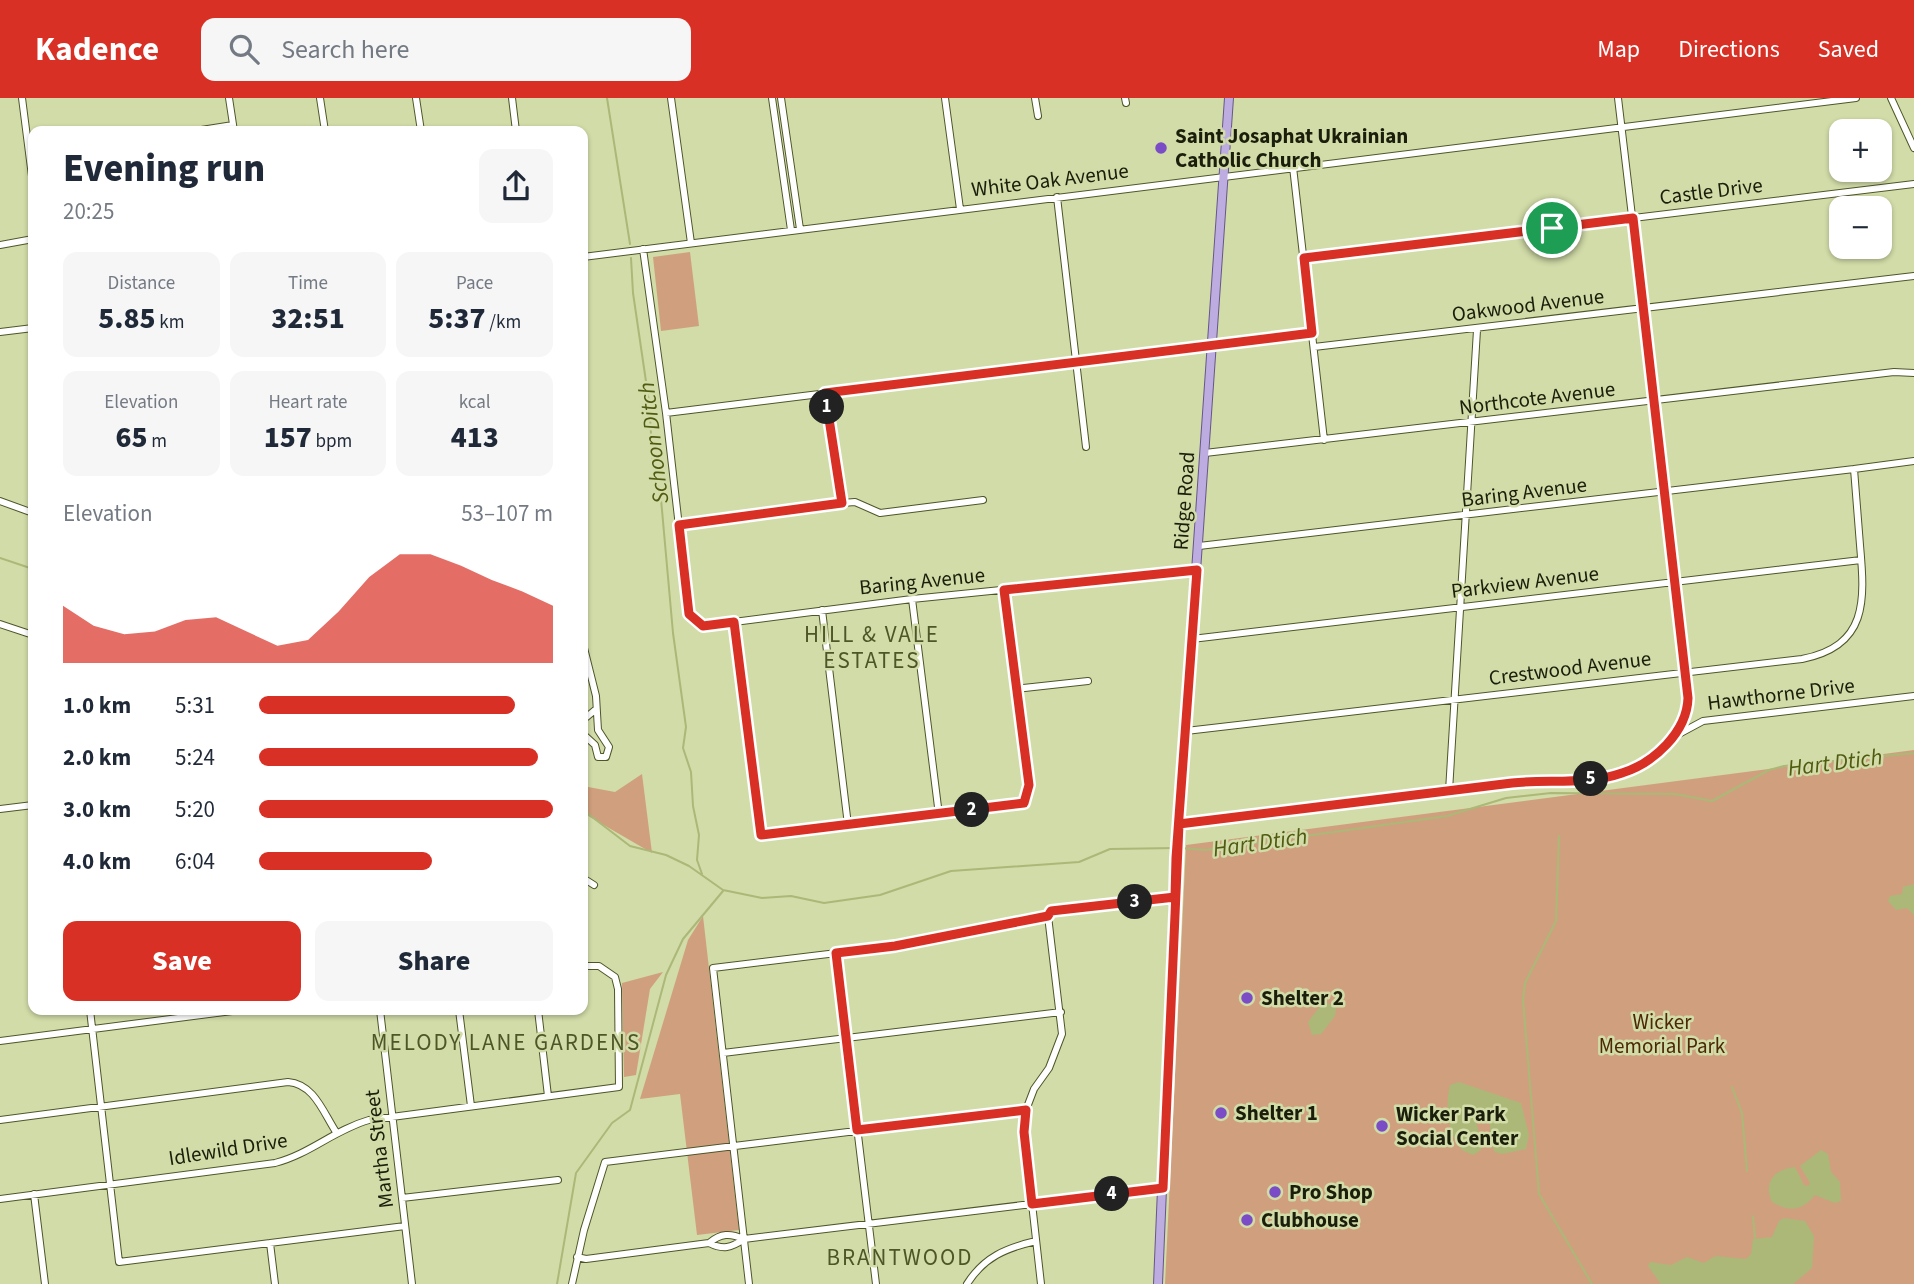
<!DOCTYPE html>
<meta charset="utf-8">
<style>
:root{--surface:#fff;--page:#f6f6f7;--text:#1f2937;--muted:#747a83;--accent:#d93025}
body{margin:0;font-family:"Source Sans 3",sans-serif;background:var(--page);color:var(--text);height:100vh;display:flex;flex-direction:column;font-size:26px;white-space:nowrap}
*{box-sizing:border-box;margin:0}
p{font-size:23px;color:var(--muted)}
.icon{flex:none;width:38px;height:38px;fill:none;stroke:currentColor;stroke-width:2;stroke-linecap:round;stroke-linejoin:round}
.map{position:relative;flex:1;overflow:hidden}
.panel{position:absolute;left:28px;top:28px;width:560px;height:889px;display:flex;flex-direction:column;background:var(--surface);border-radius:14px;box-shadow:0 2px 5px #0004}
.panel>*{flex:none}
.fabs{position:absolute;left:1829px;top:21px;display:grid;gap:14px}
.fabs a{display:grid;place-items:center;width:63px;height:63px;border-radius:14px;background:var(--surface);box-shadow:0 2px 5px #0004;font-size:35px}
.pin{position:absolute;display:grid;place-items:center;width:60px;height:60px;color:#fff;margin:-30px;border:4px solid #fff;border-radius:50%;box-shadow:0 2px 7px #0007}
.km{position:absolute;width:35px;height:35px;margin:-18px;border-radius:50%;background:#222;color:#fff;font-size:19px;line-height:35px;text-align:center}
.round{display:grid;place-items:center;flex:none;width:74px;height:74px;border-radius:14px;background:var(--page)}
.overview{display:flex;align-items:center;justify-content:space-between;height:119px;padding:0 35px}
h1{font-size:38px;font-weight:800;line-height:52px}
.metrics{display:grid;grid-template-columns:repeat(3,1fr);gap:10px;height:119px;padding:7px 35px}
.metrics div{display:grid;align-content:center;border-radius:14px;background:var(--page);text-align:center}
.metrics b{font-size:30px;font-weight:800}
.metrics small{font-size:19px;font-weight:400}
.metrics p{font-size:19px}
.chart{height:196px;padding:14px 35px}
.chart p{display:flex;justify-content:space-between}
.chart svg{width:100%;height:126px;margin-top:7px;fill:var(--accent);opacity:.7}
.cta{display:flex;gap:14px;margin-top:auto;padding:14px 35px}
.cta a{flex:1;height:80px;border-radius:14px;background:var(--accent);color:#fff;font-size:28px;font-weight:800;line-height:80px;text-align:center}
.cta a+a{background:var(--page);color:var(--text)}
ul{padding:0 35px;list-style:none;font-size:23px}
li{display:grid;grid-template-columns:112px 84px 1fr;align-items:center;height:52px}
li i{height:18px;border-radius:9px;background:var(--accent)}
header{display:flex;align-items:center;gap:42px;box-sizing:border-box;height:98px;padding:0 35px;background:var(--accent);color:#fff}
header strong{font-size:33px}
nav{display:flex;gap:38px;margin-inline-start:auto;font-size:24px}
.search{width:490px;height:63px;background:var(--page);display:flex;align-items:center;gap:18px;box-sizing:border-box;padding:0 24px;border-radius:14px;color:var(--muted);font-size:26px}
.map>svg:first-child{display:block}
.green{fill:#d0a07e}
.water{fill:#abb877}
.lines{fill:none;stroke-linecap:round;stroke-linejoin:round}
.stream{stroke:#abb877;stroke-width:2}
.minor-casing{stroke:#4e5628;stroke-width:8}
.major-casing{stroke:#675688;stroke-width:10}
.minor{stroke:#fff;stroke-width:6}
.major{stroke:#bcace0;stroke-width:8}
.route-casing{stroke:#fff;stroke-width:14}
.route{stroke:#d93025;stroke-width:9}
.poi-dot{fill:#7a4cc5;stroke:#d1dca8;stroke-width:2.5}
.labels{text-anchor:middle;stroke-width:5;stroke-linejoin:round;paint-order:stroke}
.poi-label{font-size:21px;font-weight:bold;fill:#1b1e0b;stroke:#d1dca8;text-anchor:start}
.street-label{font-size:21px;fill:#1b1e0b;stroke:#d1dca8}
.park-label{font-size:21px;fill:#4d2807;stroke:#d1dca8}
.water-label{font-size:23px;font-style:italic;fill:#505a11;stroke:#d1dca8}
.neighbourhood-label{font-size:23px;letter-spacing:2px;fill:#4e5628;stroke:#d1dca8}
</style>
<header>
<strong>Kadence</strong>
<div class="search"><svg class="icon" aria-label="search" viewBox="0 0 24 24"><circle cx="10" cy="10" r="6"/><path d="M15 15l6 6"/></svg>Search here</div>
<nav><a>Map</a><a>Directions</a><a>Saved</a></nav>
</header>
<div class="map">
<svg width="1914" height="1186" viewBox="0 0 1914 1186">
<rect width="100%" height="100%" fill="#d1dca8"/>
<!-- green -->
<path class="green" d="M690,154L699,228L661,233L653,159Z
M1914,652V1186H1165L1186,747Z
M642,676L652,755L583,715V688L615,694Z
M703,818L739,1132L697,1137L680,996L640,1001L688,842Z
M663,874L650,891L636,977L624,979L622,885Z"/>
<!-- water -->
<path class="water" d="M1914,786V817L1907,810L1896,812L1888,803L1890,798L1902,796L1903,789Z
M1328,905L1336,910L1335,918L1321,936L1312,937L1308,924L1321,907Z
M1459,984L1521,1005L1529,1037L1526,1051L1502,1056L1495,1054L1490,1044V1021L1481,1015L1475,1021L1481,1041V1052L1473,1057L1462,1052C1447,1035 1445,1008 1450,987Z
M1821,1052L1828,1056L1831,1074L1840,1084L1841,1103L1835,1105L1815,1097C1802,1112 1791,1115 1772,1104C1763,1085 1774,1071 1795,1069L1804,1087L1808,1088L1810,1085L1800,1068Z
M1784,1120L1805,1123L1814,1138L1812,1170L1793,1186H1661L1648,1168L1650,1164L1671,1167L1687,1159L1704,1165L1715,1158L1746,1161L1751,1156L1753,1141L1772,1139L1779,1123Z"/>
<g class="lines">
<!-- stream -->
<path class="stream" d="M607,0L630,146
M631,160L633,195L649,304L653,367L661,401L673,535L686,629L683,650L691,674L693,708L699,737L697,762L702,776
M0,460L33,471
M583,712L630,748L666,757L689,768L723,792L762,800L791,798L824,805L880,797L951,773L1079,764L1110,751L1175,750
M1559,738L1556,823L1525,885L1523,902L1539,1096L1592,1186
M1180,750L1206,752L1447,718L1506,700L1551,695L1675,696L1712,703L1769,672L1784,668L1914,655
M1732,989L1742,1015L1747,1073
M1753,1118L1755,1140
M557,1186L576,1075L612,1025L630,1012L666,877L683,841L723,793"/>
<defs>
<path id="minor" d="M22,0L33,86
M229,0L234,33
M320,0L325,33
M416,0L421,33
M512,0L516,33
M671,0L691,145
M772,0L791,132
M781,0L800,131
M945,0L960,111
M1035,0L1038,18
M1125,0L1126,5
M1618,0L1686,574L1688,612L1677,635
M1891,0L1914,50
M195,33L233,27
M1293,69L1324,342
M1057,99L1086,349
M0,147L33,141
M643,151L666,315L689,516L703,528L912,501L1197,472
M583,159L1856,0
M1304,160L1914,86
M0,234L33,230
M1314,249L1914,178
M825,295L842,405
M666,315L1312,235
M1205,355L1894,274L1914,275
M0,403L33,415
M679,427L842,405L855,404L880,415L983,402
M1199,448L1854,371
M912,501L939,717
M822,512L848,727
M734,524L761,737L1019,706L1027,701L1029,687L1004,492
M0,526L33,537
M1192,541L1861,462
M583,546L596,598L598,632L609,649L606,659H598L595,647L583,636
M1015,591L1088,583
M583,622L595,612
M1186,633L1802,561C1868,548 1865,503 1860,447C1858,422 1856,397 1854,371L1914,363
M1449,693L1477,232
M0,711L33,707
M1179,726L1531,683L1604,680L1634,670L1677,637L1703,623L1914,598
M583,780L594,787
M836,855L876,1186
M90,912L119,1164L405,1128
M380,912L412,1186
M459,912L471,1008
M538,912L548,998
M0,943L240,912
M723,955L1061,914
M0,1022L288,984C314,986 323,1014 336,1034
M34,1096L45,1186
M402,1100L558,1082
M0,1101L275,1065C310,1056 334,1032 369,1022L619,989L618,891L615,879L599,868H583
M270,1145L275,1186
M709,1145C721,1135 730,1135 744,1141
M577,1159L586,1161L709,1145C723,1152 731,1150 744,1141L1163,1090
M572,1186L584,1132L605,1064L1026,1012
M749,1186L713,870L895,848L1048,818L1051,813L1175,799
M967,1186C984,1159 1006,1150 1036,1143
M1041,1186L1024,1034L1026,1012L1034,991L1049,970L1062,936L1048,818"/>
<path id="major" d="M1158,1186L1176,760L1229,0"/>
</defs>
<!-- minor casing -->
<use href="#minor" class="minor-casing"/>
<!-- major casing -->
<use href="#major" class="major-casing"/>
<!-- minor -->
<use href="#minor" class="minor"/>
<!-- major -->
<use href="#major" class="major"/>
</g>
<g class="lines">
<defs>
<path id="route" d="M1552,130L1304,160L1312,235L825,295L842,405L679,427L689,516L703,528L734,524L761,737L1024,705L1029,687L1004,492L1197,472L1176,760L1175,799L1051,813L1048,818L895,848L836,855L857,1032L1026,1012L1024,1034L1032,1106L1163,1090L1179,726C1290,712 1401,699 1512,685C1548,681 1588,687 1622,675C1654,665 1687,634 1688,600L1633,120L1552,130"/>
</defs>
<!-- route casing -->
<use href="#route" class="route-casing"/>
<!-- route -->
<use href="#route" class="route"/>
</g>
<!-- markers -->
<g class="poi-dot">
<circle cx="1161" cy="50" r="7"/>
<circle cx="1247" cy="900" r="7"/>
<circle cx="1221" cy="1015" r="7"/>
<circle cx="1382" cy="1028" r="7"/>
<circle cx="1275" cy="1094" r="7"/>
<circle cx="1247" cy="1122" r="7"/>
</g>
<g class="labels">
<!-- poi labels -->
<g class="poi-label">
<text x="1175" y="45">Saint Josaphat Ukrainian<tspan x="1175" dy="24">Catholic Church</tspan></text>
<text x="1261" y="907">Shelter 2</text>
<text x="1235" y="1022">Shelter 1</text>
<text x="1396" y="1023">Wicker Park<tspan x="1396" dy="24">Social Center</tspan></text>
<text x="1289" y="1101">Pro Shop</text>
<text x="1261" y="1129">Clubhouse</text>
</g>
<!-- street labels -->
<g class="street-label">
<text transform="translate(1050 82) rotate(-7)" y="7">White Oak Avenue</text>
<text transform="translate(1711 93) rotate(-7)" y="7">Castle Drive</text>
<text transform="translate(1528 207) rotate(-7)" y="7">Oakwood Avenue</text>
<text transform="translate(1537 300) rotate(-7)" y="7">Northcote Avenue</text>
<text transform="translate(1524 394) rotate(-7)" y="7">Baring Avenue</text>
<text transform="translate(1184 403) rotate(-86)" y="7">Ridge Road</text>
<text transform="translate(922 483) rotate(-6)" y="7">Baring Avenue</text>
<text transform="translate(1525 484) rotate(-7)" y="7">Parkview Avenue</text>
<text transform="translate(1570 570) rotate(-7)" y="7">Crestwood Avenue</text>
<text transform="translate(1781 596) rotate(-7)" y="7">Hawthorne Drive</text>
<text transform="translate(228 1051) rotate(-9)" y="7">Idlewild Drive</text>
<text transform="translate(379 1051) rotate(-97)" y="7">Martha Street</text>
</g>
<!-- park labels -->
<g class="park-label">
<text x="1662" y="931">Wicker<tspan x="1662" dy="24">Memorial Park</tspan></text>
</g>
<!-- water labels -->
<g class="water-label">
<text transform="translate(653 345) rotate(-97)" y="8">Schoon Ditch</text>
<text transform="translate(1835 664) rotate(-7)" y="8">Hart Dtich</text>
<text transform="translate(1260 744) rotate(-8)" y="8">Hart Dtich</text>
</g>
<!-- neighbourhood labels -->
<g class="neighbourhood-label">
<text x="872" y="544">HILL &amp; VALE<tspan x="872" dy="26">ESTATES</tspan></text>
<text x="506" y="952">MELODY LANE GARDENS</text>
<text x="900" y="1167">BRANTWOOD</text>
</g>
</g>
</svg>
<div class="fabs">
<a>+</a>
<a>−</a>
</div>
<div class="pin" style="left:1552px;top:130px;background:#1e9e55"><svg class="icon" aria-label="arrive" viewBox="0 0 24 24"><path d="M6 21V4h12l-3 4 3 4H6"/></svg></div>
<b class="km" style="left:827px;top:309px">1</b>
<b class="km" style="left:972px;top:712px">2</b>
<b class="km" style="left:1135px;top:804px">3</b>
<b class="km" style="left:1112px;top:1096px">4</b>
<b class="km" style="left:1591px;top:681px">5</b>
<section class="panel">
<div class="overview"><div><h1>Evening run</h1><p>20:25</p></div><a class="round"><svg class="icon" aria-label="share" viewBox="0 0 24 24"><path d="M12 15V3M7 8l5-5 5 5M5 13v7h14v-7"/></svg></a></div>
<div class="metrics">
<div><p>Distance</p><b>5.85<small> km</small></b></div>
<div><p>Time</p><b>32:51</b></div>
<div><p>Pace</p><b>5:37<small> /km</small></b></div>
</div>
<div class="metrics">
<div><p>Elevation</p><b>65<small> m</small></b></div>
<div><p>Heart rate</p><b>157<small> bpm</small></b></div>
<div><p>kcal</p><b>413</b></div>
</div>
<div class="chart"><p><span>Elevation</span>53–107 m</p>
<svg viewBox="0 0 160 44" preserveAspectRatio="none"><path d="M0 44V24L10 31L20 34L30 33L40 29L50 28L60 33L70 38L80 36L90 26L100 14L110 6L120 6L130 10L140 15L150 19L160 24V44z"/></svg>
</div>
<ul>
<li><b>1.0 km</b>5:31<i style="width:87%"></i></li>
<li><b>2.0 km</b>5:24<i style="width:95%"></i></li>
<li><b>3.0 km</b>5:20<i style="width:100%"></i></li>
<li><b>4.0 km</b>6:04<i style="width:59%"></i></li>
</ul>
<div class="cta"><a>Save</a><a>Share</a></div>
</section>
</div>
